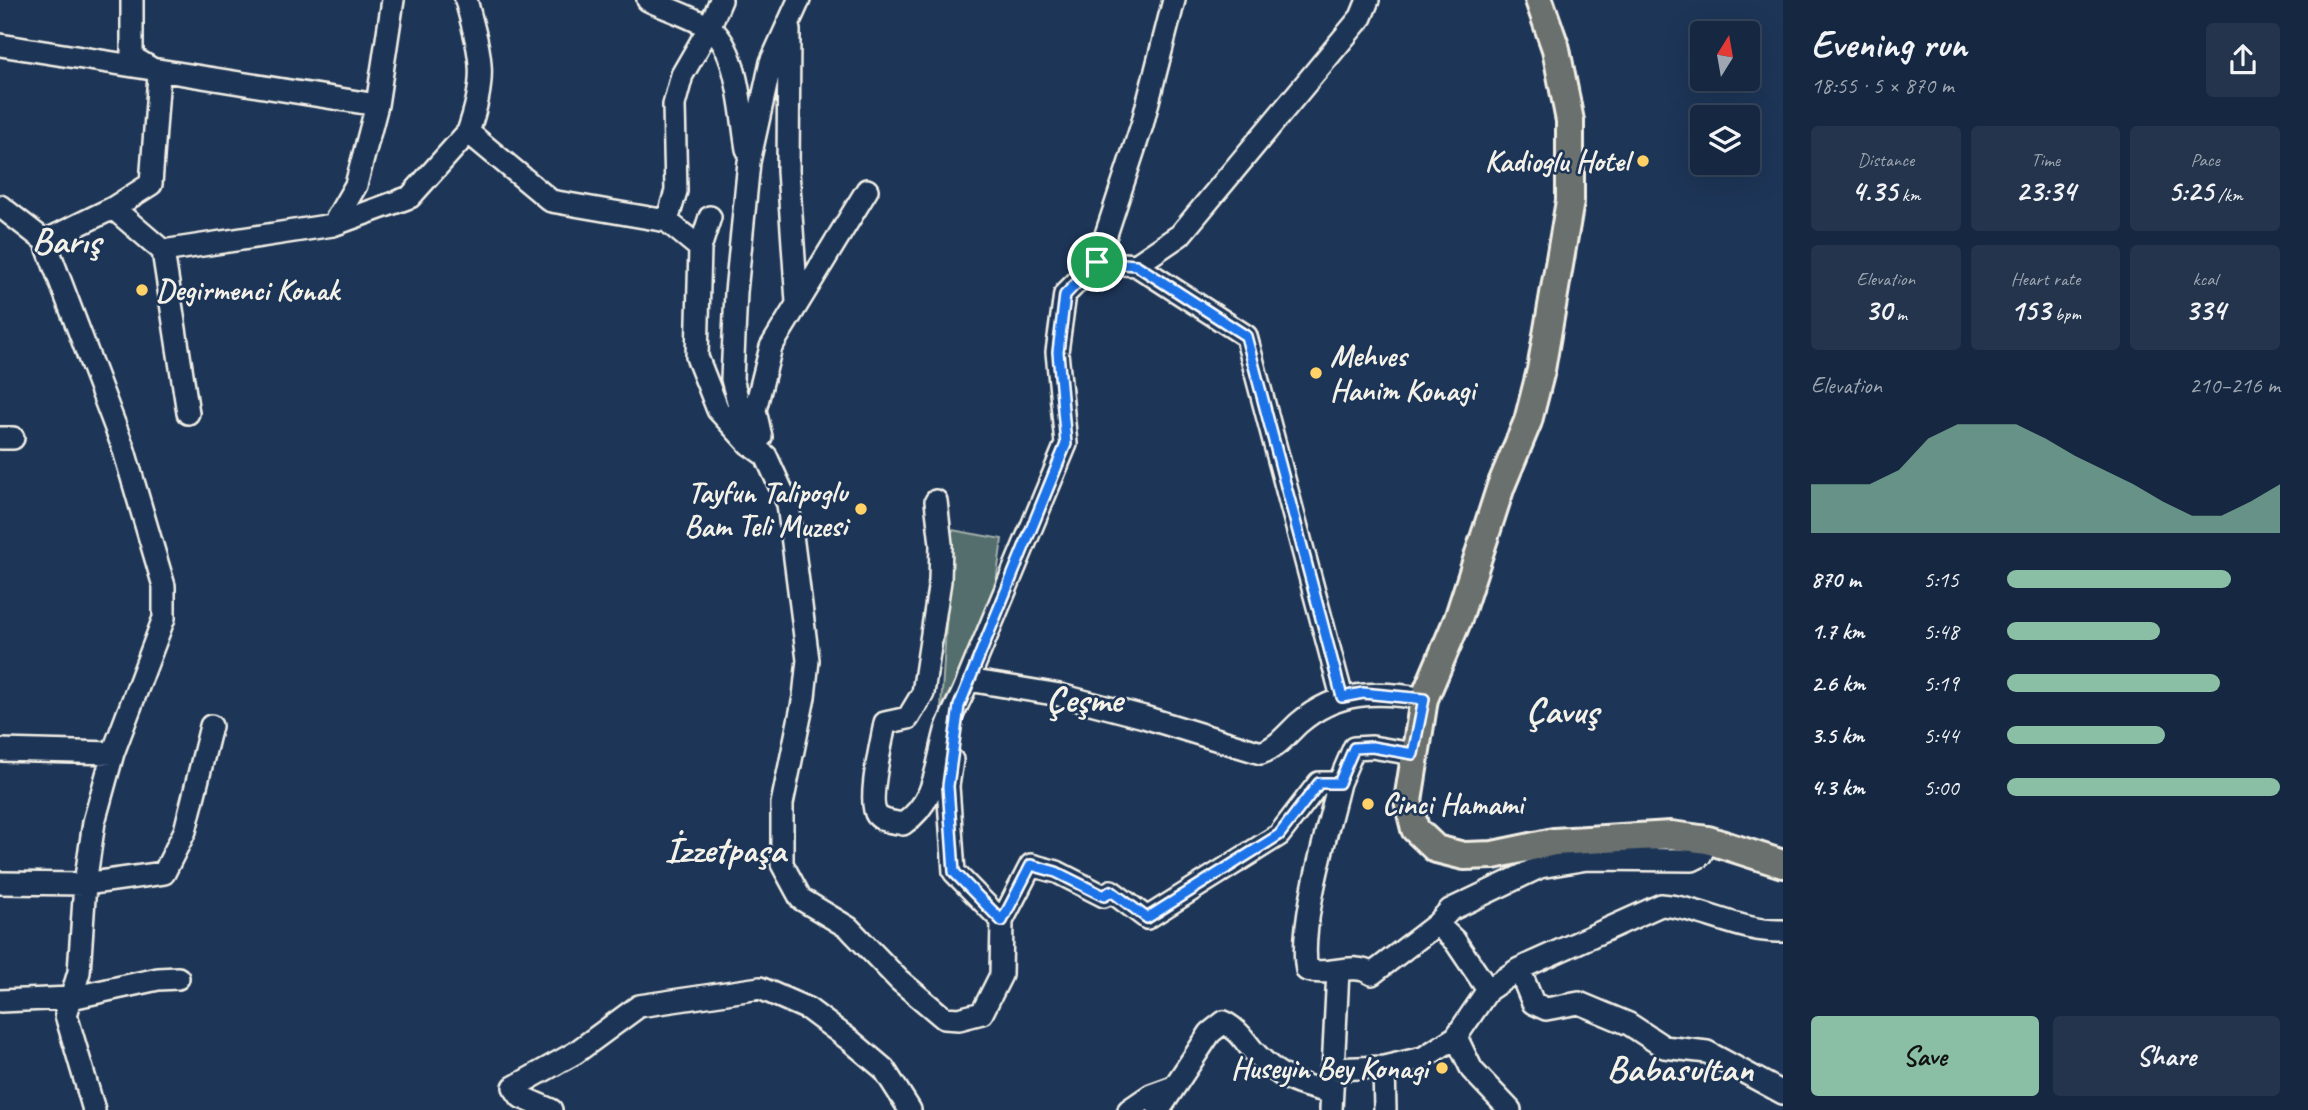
<!DOCTYPE html>
<meta charset="utf-8">
<style>
:root{--surface:#162841;--page:#23344c;--text:#f1f3f6;--muted:#9ea6b1;--line:#35445a;--accent:#8abfa5}
body{margin:0;font-family:Caveat,sans-serif;background:var(--page);color:var(--text);height:100vh;display:flex;flex-direction:column;font-size:26px;white-space:nowrap}
*{box-sizing:border-box;margin:0}
p{font-size:23px;color:var(--muted)}
.icon{flex:none;width:38px;height:38px;fill:none;stroke:currentColor;stroke-width:2;stroke-linecap:round;stroke-linejoin:round}
.map{position:relative;flex:1;overflow:hidden}
.details{display:flex;flex-direction:column;background:var(--surface);width:525px}
.details>*{flex:none}
.needle{width:46px;rotate:11deg}
.fabs{position:absolute;left:1690px;top:21px;display:grid;gap:14px}
.fabs a{display:grid;place-items:center;width:70px;height:70px;border-radius:7px;background:var(--surface);box-shadow:0 7px 28px #0002,0 0 0 2px var(--line);font-size:35px}
.pin{position:absolute;display:grid;place-items:center;width:60px;height:60px;color:#fff;margin:-30px;border:4px solid #fff;border-radius:50%;box-shadow:0 2px 7px #0007}
.round{display:grid;place-items:center;flex:none;width:74px;height:74px;border-radius:7px;background:var(--page)}
.overview{display:flex;align-items:center;justify-content:space-between;height:119px;padding:0 28px}
h1{font-size:38px;font-weight:800;line-height:52px}
.stats{display:grid;grid-template-columns:repeat(3,1fr);gap:10px;height:119px;padding:7px 28px}
.stats div{display:grid;align-content:center;border-radius:7px;background:var(--page);text-align:center}
.stats b{font-size:30px;font-weight:800}
.stats small{font-size:19px;font-weight:400}
.stats p{font-size:19px}
.chart{height:196px;padding:14px 28px}
.chart p{display:flex;justify-content:space-between}
.chart svg{width:100%;height:126px;margin-top:7px;fill:var(--accent);opacity:.7}
.action{display:flex;gap:14px;margin-top:auto;padding:14px 28px}
.action a{flex:1;height:80px;border-radius:7px;background:var(--accent);color:#111;font-size:28px;font-weight:800;line-height:80px;text-align:center}
.action a+a{background:var(--page);color:var(--text)}
ul{padding:0 28px;list-style:none;font-size:23px}
li{display:grid;grid-template-columns:112px 84px 1fr;align-items:center;height:52px}
li i{height:18px;border-radius:9px;background:var(--accent)}
main{display:flex;flex:1;min-height:0}
.map>svg:first-child{display:block}
.green{fill:#536e6c;stroke:#a4b0aa;stroke-width:2}
.lines{fill:none;stroke-linecap:round;stroke-linejoin:round}
.minor-casing{stroke:#f4f1e8;stroke-width:26}
.major-casing{stroke:#f4f1e8;stroke-width:32}
.minor{stroke:#1d3557;stroke-width:21}
.major{stroke:#6b706d;stroke-width:26}
.route-casing{stroke:#fff;stroke-width:14}
.route{stroke:#1a73e8;stroke-width:9}
.poi-dot{fill:#ffd166;stroke:#1d3557;stroke-width:2.5}
.labels{text-anchor:middle;stroke-width:5;stroke-linejoin:round;paint-order:stroke}
.poi-label{font-size:30px;font-weight:bold;fill:#f4f1e8;stroke:#1d3557;text-anchor:end}
.district-label{font-size:37px;font-weight:bold;fill:#f4f1e8;stroke:#1d3557}
</style>
<main>
<div class="map">
<svg width="1783" height="1110" viewBox="0 0 1783 1110">
<rect width="100%" height="100%" fill="#1d3557"/>
<filter id="ink" filterUnits="userSpaceOnUse"><feTurbulence type="fractalNoise" baseFrequency=".0143" numOctaves="2"/><feDisplacementMap in="SourceGraphic" scale="14" xChannelSelector="R" yChannelSelector="G"/><feConvolveMatrix kernelMatrix="1 2 1 2 8 2 1 2 1" color-interpolation-filters="sRGB"/></filter>
<g filter="url(#ink)">
<!-- green -->
<path class="green" d="M952,530L1002,539L993,604L941,709Z"/>
<g class="lines">
<defs>
<path id="minor" d="M132,0V57L152,69L377,105L356,185L333,225L410,197L468,132L551,201L667,221L700,248
M466,0C481,56 488,76 468,132
M648,0C667,9 690,16 708,27C739,46 741,116 747,149
M789,30L788,171L797,302
M0,45L152,69L159,75L151,184L113,208L163,251L188,413
M377,105L393,0
M0,206L45,241L123,447L164,586V618L113,753L94,822L85,884L79,972L66,1015L94,1110
M710,217L700,248L697,357L718,410L749,444L766,456L788,504L808,660L804,697L782,804V864L801,899L849,928L899,980L944,1018L959,1019L982,1013L1001,975L1002,921L1031,865L1057,872L1104,896L1111,891L1147,918L1279,835L1319,783H1339L1354,748L1372,747L1413,754
M667,221L676,191L674,105L682,75L708,30L721,0
M45,241L113,208
M163,251L333,225
M1097,262L1142,125L1174,0
M1136,265L1246,336L1342,697
M761,437L755,410L771,347L867,190
M0,438H13
M749,442L732,379L736,292L749,162L771,62L799,0
M936,501L941,544L940,581L923,693L908,718L885,723C882,741 867,802 877,815C883,822 895,822 903,824C936,802 936,767 946,731C951,714 962,698 968,680L1060,695L1144,717L1261,753C1278,747 1286,735 1299,723C1336,691 1377,690 1424,699
M968,680L1066,444L1057,352L1065,294L1097,262L1136,265L1180,235L1361,17L1368,0
M0,750L113,753
M952,760L948,786L954,872L1002,921
M1339,783C1328,829 1298,927 1307,970C1328,977 1353,961 1372,974L1437,924L1455,941L1488,990L1456,1037L1423,1058L1384,1067L1385,1110
M0,883L85,884L164,873L185,831L211,726
M1437,924L1450,910L1540,867L1587,859L1692,860L1700,856L1708,840
M1519,969L1533,1003L1546,1009L1579,1003L1629,1024L1664,1047L1707,1052L1783,1093
M1488,990L1519,969L1661,905C1703,908 1742,933 1783,931
M0,1001L71,998L158,979L178,978
M1456,1037L1472,1070L1510,1110
M1331,1069L1384,1067
M551,1110L521,1097L514,1087L575,1053L639,1006L760,988L808,1009L851,1041L884,1069L910,1110
M1129,1110L1151,1095L1173,1087
M1159,1110L1210,1033L1224,1022C1244,1034 1244,1042 1258,1056C1283,1080 1298,1085 1330,1092
M1331,1110L1338,971"/>
<path id="major" d="M1539,0L1556,49L1570,121V201L1541,370L1528,421L1501,486L1458,619L1424,699L1408,801L1415,829L1436,849L1464,856L1493,855L1554,842L1671,835L1708,840L1783,864"/>
</defs>
<!-- minor casing -->
<use href="#minor" class="minor-casing"/>
<!-- major casing -->
<use href="#major" class="major-casing"/>
<!-- minor -->
<use href="#minor" class="minor"/>
<!-- major -->
<use href="#major" class="major"/>
</g>
</g>
<g class="lines" filter="url(#ink)">
<defs>
<path id="route" d="M1097,262L1136,265L1246,336L1342,697L1363,693L1424,699L1413,754L1372,747L1354,748L1339,783H1319L1279,835L1147,918L1111,891L1104,896L1056,872L1031,865L1002,921L954,872L948,786L959,706L1066,444L1058,352L1065,295Z"/>
</defs>
<!-- route casing -->
<use href="#route" class="route-casing"/>
<!-- route -->
<use href="#route" class="route"/>
</g>
<!-- markers -->
<g class="poi-dot">
<circle cx="1643" cy="161" r="7"/>
<circle cx="142" cy="290" r="7"/>
<circle cx="1316" cy="373" r="7"/>
<circle cx="861" cy="509" r="7"/>
<circle cx="1368" cy="804" r="7"/>
<circle cx="1442" cy="1068" r="7"/>
</g>
<g class="labels">
<!-- poi labels -->
<g class="poi-label">
<text x="1629" y="171">Kadioglu Hotel</text>
<text x="156" y="300" text-anchor="start">Degirmenci Konak</text>
<text x="1330" y="366" text-anchor="start">Mehves<tspan x="1330" dy="34">Hanim Konagi</tspan></text>
<text x="847" y="502">Tayfun Talipoglu<tspan x="847" dy="34">Bam Teli Muzesi</tspan></text>
<text x="1382" y="814" text-anchor="start">Cinci Hamami</text>
<text x="1428" y="1078">Huseyin Bey Konagi</text>
</g>
<!-- district labels -->
<g class="district-label">
<text x="66" y="253">Barış</text>
<text x="1084" y="712">Çeşme</text>
<text x="1562" y="723">Çavuş</text>
<text x="725" y="862">İzzetpaşa</text>
<text x="1680" y="1081">Babasultan</text>
</g>
</g>
</svg>
<div class="fabs">
<a><svg class="needle" viewBox="-14 -14 28 28"><path d="M0-13l5 13h-10z" fill="#e53935"/><path d="M0 13l5-13h-10z" fill="#9ea6b1"/></svg></a>
<a><svg class="icon" aria-label="layers" viewBox="0 0 24 24"><path d="M12 4l9 5-9 5-9-5zM3 14l9 5 9-5"/></svg></a>
</div>
<div class="pin" style="left:1097px;top:262px;background:#1e9e55"><svg class="icon" aria-label="arrive" viewBox="0 0 24 24"><path d="M6 21V4h12l-3 4 3 4H6"/></svg></div>
</div>
<section class="details">
<div class="overview"><div><h1>Evening run</h1><p>18:55 · 5 × 870 m</p></div><a class="round"><svg class="icon" aria-label="share" viewBox="0 0 24 24"><path d="M12 15V3M7 8l5-5 5 5M5 13v7h14v-7"/></svg></a></div>
<div class="stats">
<div><p>Distance</p><b>4.35<small> km</small></b></div>
<div><p>Time</p><b>23:34</b></div>
<div><p>Pace</p><b>5:25<small> /km</small></b></div>
</div>
<div class="stats">
<div><p>Elevation</p><b>30<small> m</small></b></div>
<div><p>Heart rate</p><b>153<small> bpm</small></b></div>
<div><p>kcal</p><b>334</b></div>
</div>
<div class="chart"><p><span>Elevation</span>210–216 m</p>
<svg viewBox="0 0 160 44" preserveAspectRatio="none"><path d="M0 44V27L10 27L20 27L30 22L40 11L50 6L60 6L70 6L80 11L90 17L100 22L110 27L120 33L130 38L140 38L150 33L160 27V44z"/></svg>
</div>
<ul>
<li><b>870 m</b>5:15<i style="width:82%"></i></li>
<li><b>1.7 km</b>5:48<i style="width:56%"></i></li>
<li><b>2.6 km</b>5:19<i style="width:78%"></i></li>
<li><b>3.5 km</b>5:44<i style="width:58%"></i></li>
<li><b>4.3 km</b>5:00<i style="width:100%"></i></li>
</ul>
<div class="action"><a>Save</a><a>Share</a></div>
</section>
</main>
